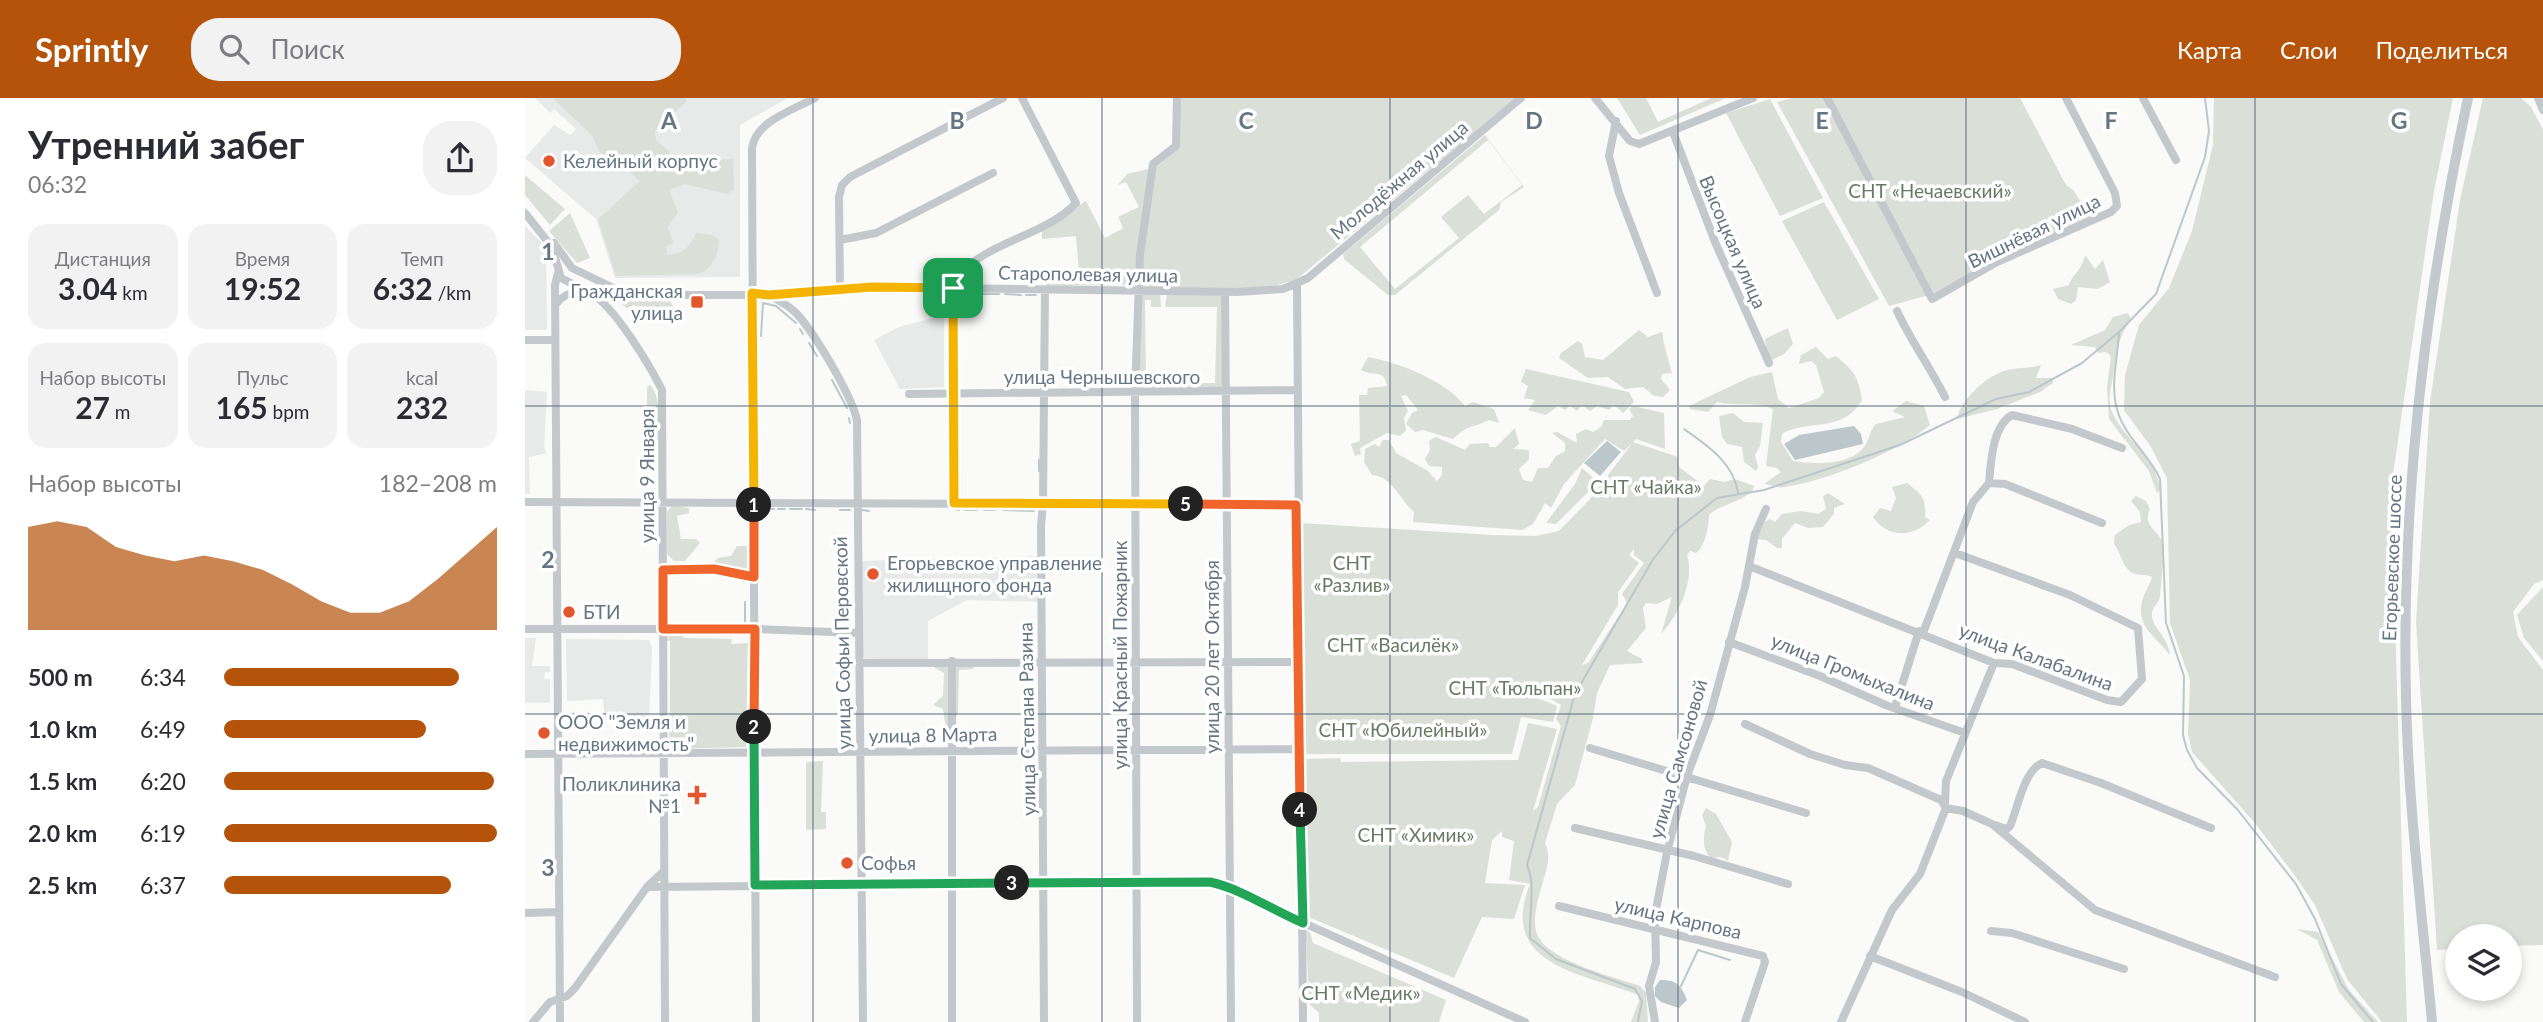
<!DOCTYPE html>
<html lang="ru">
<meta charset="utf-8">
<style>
:root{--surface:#fff;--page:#f2f2f3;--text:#2b2b33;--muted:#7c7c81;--accent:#b45309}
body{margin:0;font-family:Lato,sans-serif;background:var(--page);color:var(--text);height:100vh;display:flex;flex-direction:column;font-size:26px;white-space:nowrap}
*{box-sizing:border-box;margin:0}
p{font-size:23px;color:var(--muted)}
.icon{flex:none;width:38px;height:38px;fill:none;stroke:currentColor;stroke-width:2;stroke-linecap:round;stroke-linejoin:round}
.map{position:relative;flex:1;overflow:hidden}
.details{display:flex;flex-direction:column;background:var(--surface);width:525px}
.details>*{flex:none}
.tools{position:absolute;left:1920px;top:826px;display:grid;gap:14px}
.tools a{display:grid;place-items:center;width:77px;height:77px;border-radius:50%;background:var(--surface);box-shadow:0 4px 10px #0003;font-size:35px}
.pin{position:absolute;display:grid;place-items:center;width:60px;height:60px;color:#fff;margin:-30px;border-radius:14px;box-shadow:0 4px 10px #0006}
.km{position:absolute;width:35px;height:35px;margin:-18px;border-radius:50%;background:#222;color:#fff;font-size:19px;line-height:35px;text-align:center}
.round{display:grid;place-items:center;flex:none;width:74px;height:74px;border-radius:28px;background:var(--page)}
.overview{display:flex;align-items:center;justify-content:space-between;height:119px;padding:0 28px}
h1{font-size:38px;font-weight:700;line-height:52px}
.stats{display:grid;grid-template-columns:repeat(3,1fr);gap:10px;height:119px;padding:7px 28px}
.stats div{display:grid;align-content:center;border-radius:18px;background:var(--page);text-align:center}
.stats b{font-size:30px;font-weight:700}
.stats small{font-size:19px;font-weight:400}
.stats p{font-size:19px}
.chart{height:196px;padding:14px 28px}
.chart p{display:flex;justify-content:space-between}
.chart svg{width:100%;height:126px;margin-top:7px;fill:var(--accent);opacity:.7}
ul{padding:0 28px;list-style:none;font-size:23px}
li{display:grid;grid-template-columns:112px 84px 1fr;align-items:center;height:52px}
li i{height:18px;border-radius:9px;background:var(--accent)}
header{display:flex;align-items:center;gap:42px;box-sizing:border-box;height:98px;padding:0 35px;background:var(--accent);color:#fff}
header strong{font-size:33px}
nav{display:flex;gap:38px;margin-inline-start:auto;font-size:24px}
.search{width:490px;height:63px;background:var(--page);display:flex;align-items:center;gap:18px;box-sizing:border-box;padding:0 24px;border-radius:28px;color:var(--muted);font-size:26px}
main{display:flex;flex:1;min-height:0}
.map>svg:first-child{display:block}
.built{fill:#e8e9e9}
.green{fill:#dadfd7;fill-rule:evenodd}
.water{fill:#bbc7cb}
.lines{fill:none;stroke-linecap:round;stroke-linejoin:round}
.stream{stroke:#bbc7cb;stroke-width:2}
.minor{stroke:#c3c8cc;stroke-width:8}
.major{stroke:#c3c9ce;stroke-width:10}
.split-1-casing{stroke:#fff;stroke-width:14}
.split-2-casing{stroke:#fff;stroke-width:14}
.split-3-casing{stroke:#fff;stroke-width:14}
.split-4-casing{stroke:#fff;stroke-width:14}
.split-5-casing{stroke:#fff;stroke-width:14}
.split-6-casing{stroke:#fff;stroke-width:14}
.split-1{stroke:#f5b400;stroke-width:9}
.split-2{stroke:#f0652b;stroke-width:9}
.split-3{stroke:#22a559;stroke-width:9}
.split-4{stroke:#22a559;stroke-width:9}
.split-5{stroke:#f0652b;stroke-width:9}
.split-6{stroke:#f5b400;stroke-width:9}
.grid{fill:none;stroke:#657683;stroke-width:2;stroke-opacity:0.55}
.poi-dot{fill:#e4572e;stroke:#fff;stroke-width:2.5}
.labels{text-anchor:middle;stroke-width:7;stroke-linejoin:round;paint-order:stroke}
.poi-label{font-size:19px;fill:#657683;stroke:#fff;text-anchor:start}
.street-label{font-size:19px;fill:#657683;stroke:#fff}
.park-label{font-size:19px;fill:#687a64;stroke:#fff}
.grid-label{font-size:23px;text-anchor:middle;font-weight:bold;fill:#657683;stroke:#fff;stroke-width:7;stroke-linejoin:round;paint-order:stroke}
</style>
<header>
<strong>Sprintly</strong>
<div class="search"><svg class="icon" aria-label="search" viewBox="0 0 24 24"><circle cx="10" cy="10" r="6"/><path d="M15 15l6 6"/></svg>Поиск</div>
<nav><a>Карта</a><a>Слои</a><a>Поделиться</a></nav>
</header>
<main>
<section class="details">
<div class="overview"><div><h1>Утренний забег</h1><p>06:32</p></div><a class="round"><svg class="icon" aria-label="share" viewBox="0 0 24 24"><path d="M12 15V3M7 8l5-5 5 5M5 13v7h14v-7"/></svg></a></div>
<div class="stats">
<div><p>Дистанция</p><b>3.04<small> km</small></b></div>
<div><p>Время</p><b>19:52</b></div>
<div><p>Темп</p><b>6:32<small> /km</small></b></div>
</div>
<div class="stats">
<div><p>Набор высоты</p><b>27<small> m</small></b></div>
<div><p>Пульс</p><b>165<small> bpm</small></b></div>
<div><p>kcal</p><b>232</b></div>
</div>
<div class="chart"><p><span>Набор высоты</span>182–208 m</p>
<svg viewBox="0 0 160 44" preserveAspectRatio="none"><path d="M0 44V8L10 6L20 8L30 15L40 18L50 20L60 18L70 20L80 23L90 28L100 34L110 38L120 38L130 34L140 26L150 17L160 8V44z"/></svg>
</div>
<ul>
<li><b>500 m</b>6:34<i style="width:86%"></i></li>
<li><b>1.0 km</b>6:49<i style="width:74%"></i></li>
<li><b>1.5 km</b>6:20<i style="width:99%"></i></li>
<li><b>2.0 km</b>6:19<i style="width:100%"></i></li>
<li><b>2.5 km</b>6:37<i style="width:83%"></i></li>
</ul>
</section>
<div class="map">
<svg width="2018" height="924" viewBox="0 0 2018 924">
<rect width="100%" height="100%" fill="#fafaf8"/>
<!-- built -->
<path class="built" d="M10,0H263L215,27V179L90,180L71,121L0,60L29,27L45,37L51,31L29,11L25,15Z
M0,128L19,147L21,155L22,232H0Z
M419,217V289L375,291L349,242L374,229Z
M0,292L22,294L19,350L22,355L4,359L5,396H0Z
M514,458V504L442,502L403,523V562H341L337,558L334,463Z
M0,540H11L7,568H25V574H20L19,581H25V605H0Z
M41,541L124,542L127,549L124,624L80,623L78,601L42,603Z"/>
<!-- green -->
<path class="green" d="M31,0H160L162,3L130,33L131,42L144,53L146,61L153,65L208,61L209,92L202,96L160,86L144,92L153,115L143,129L148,145L141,149L142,157C156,157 166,149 171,135L187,137L194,142C193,158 189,169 173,176L91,178L73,121L115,83L96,66L87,64L74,53L67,37L29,2Z
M654,0H991L773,180C727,200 666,190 617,189L613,179L630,70L651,53Z
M1092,0H1121L1133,24L1186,0H1201L1115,37Z
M1267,0H1495L1541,87L1549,93L1565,119L1404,197L1364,208L1252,4Z
M1689,0H1928L1909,93L1866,391L1882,924H1857L1822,881L1790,807L1768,775L1729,724L1667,654L1663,636L1665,582L1645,525L1642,380L1626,349L1599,312L1600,277L1614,227L1644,190L1667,133L1688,47Z
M1958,0H1996L2006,9L2018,31V482L2009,486L1988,514L1993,539L2018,572V847L1985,848L1984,838H1932V851L1912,852L1891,524L1905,304L1935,102Z
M1245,1L1298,100L1255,118L1201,15Z
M960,37L999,89L976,104L974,112L870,197H863L819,161L818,156ZM963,42L997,87L959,116L943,97L916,119L934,140L870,191L835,149Z
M623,71L624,92L610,187L521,188L520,181L554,175L551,138L517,141V131L561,103L580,140L598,130L593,119L614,109L601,84L593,87L602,76Z
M0,77L40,111L25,127L0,97Z
M1299,104L1354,201L1312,222L1257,123Z
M45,115L65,160L52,165L24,133Z
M1560,157L1570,171L1578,162L1585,184L1573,191L1553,189L1551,202L1546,206L1533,201L1528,191L1544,187C1548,175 1557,173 1560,157Z
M635,195L636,209H626V202H620L621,285H690L692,209H640L642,196L696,197L698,290H614L617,196Z
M95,201H144L150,212L145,217L108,207L103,211L95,205Z
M1603,215L1606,221C1594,238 1592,251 1589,271C1588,285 1581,301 1587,314C1600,343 1632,358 1635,392L1632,395L1624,373L1584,321L1582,288L1586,258L1581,254L1573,255L1570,249L1546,247L1580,232L1588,219Z
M1263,230L1268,246L1259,256L1247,262L1242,259L1240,241Z
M1114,232L1123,239L1137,234C1139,248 1143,261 1147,275L1137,276L1136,281L1145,292L1138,299L1129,298L1118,289L1100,291L1083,279L1063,280L1034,260L1036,255L1053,243L1057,246L1060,259L1078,262Z
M1291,249L1303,261L1311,258C1329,274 1333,276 1337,302C1318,336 1280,321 1257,336L1256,344L1268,363C1288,366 1327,369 1341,346C1345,339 1345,332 1351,326L1380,319L1367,313L1381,303L1399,308L1405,327C1372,354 1302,383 1260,389C1253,390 1246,387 1239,386L1256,374L1252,370L1241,368L1248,311C1230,303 1211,309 1192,304L1183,314L1165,311L1164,308L1225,279L1247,274L1253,301L1264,310L1294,300L1299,294L1291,267L1286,263L1274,266L1276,257Z
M843,259C874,265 920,282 940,308L948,304L969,311L974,325L964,322C946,331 945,325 928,341L898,332L890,334L881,326L887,315L893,312L881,297L876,298L883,313L879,320L881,332L875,338L862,335L835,350L836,356L830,358L826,346L835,343L834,297H842L843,290L862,288C859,269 849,280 836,272Z
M1516,267L1511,280H1527L1528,285L1515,294L1472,311L1432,321C1436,301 1462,277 1482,272C1494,269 1505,271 1516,267Z
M1001,271L1104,294L1109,304L1098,315L1089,307L1084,312L1072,308L1065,313L1057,307L1052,313L1045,308L1040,312L1033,308L1021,317L1003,312L1010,302L999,300L1003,288L996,284Z
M125,287C136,296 138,338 129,349L122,334V289Z
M1108,308L1139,315L1140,351L1111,341L1099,353L1080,341L1039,386L1026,410L1020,405L1008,426L997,432L888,424L889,414C875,402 867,378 847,377L839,364L840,351L850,346L854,349L858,342H864L871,355L903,373L912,383L917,377V369L904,368L900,361L905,352L904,343L911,339L940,352L945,346L963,345L965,349H971L990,330L994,346L988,351L1004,352V361L994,371L998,382L1007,384L1013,370H1023L1031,358L1040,353V345L1027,335L1032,334L1052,345L1051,336L1061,331L1068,334L1076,329L1079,322H1105L1108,318L1104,311Z
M1208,315L1219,324L1238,325L1235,348L1230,357L1233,369L1231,373L1219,364L1217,349L1202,346L1197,339L1194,318Z
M1108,344L1153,359L1154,369L1179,388L1185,381L1199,384L1210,381L1229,388C1225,403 1196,405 1184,417C1184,428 1180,449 1171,455L1165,453L1162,457C1170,483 1154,516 1136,536L1147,499L1132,506L1121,505L1118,510L1121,530L1102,553L1117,561L1118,565L1085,567L1072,595L1068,620L1050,687L1032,706L1020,745C1027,759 1021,773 1017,787C1013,802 1005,825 1014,840C1028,864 1089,879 1115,888L1121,895L1123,924H1106L1114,903L1113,897C1058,875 972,868 1005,786L984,782L989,743L977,739V733L967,742L960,785L1000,787L989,821L957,819L929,880L781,818L778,661L815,660L816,664L993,662L1003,625L1032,631L1008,713L1013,709L1036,628L1031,621L1036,607L1013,594L1010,599L1032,608L1028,624L996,619L987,656H779L776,425L967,437L1011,438L1034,433L1065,401ZM1109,451V457L1119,465L1097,496L1102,505L1064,564L1057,567L1093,507V494L1114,465L1104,457Z
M1057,370L1073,384L1031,426L1021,425L1050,386Z
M1382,385C1397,397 1401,399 1400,419L1405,422C1388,440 1362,440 1348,419L1355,410L1366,413L1371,400L1367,389Z
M1303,395L1320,406L1309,410V416L1298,429L1283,430L1270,425L1257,441V450H1252L1241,442L1231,441L1240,424L1245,421L1250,424L1257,416L1276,413L1293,416L1301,411L1298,398Z
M1611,398L1621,403L1625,411C1616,429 1636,433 1639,448C1639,455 1636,489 1635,498C1634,506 1626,509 1627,518C1628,531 1643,538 1645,557C1631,539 1609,528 1618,500C1620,493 1625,487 1627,479C1621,476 1617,478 1610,476C1597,471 1597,456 1589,446L1590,437L1604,427L1616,424L1615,414L1606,403Z
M147,408L164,410V415L152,418L156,441H171L175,445L160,463H149L142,456V414Z
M212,448H225L222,472L188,465L193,460L206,458Z
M2018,489V563L1999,540L1992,517Z
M146,535H158V540L207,541L206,546L223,545L221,649L146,651L142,620L145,617V543L141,542Z
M405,567L450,568L448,571L434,572L433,615L422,638L418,611L408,607L418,598L419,575Z
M298,663L296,714H301V731L281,732V664Z
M1181,710L1191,716L1207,744L1203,763L1196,759L1186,760C1177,752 1178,738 1181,728L1177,717Z
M1772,831L1793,834L1824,892L1853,924H1839L1814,894L1792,842Z
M781,833L785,834L788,845L921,902L914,924H794V915L784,906Z"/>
<!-- water -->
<path class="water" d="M1329,328L1336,336L1338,346L1270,362L1259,346L1274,337Z
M1082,343L1096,354L1075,378L1059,365Z
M1135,882C1152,882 1156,887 1162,902L1154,910L1136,904L1130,898V889Z"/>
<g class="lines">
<!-- stream -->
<path class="stream" d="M388,193L396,194
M408,194L425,196V209
M434,196H474
M480,196L496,197
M501,197H511
M275,231L278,236
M1594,234C1593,259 1585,287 1592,311C1598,337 1625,357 1635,381L1641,525L1659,578L1658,637L1662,652L1672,670L1712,711L1771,786L1790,821L1816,886L1848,924
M236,238L238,205L251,208L271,225
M284,245L292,258
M307,282L322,310
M423,303L424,316
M324,320L325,325
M424,321V342
M1159,331C1182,347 1209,365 1213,395
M514,362V373
M424,374V349
M424,381V396
M233,410L249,411
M253,411H260
M265,411H277
M281,411L290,412
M315,412H325
M337,412L344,413
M432,412H434
M440,412H452
M459,412H470
M478,412L509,413
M215,527L220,524V504
M1156,888L1173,852L1205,862
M1113,924L1117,903L1110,891L1031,861L1005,840C1004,815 1011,787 1002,767L1050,596L1127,463L1150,433L1192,400L1239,392L1375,347L1471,301L1504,294L1557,265L1594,234L1631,196L1680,59L1684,33L1680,0"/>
<!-- minor -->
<path class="minor" d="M1070,0L1105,43L1114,46L1228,0
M1302,0L1407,201L1472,164L1586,114L1592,108L1590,95L1541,0
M1618,0L1651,62
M2013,0L2018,12
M1091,23L1084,58L1094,95L1132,195
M1148,34L1190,144L1244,265
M0,115L27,149L36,180L63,194L86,197H244L347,189L712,194L758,191L783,180L996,0
M315,142L351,135L468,75
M29,145L47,170L99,195
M33,175L30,187L35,924
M772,188L778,924
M315,191L314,99L317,87L325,79L478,0
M700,194L706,924
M244,197C254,203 264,207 272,216C290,236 326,296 332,322L338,924
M31,206C38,197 53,189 65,195C89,207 125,268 137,292L140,924
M1372,213C1386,243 1405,269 1420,299
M0,242H30
M384,296L771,292
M1464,385C1466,365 1467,328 1487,317L1547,331L1597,350
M1464,385L1480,386L1577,425
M0,404L771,407
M429,405L430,182C459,143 520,139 551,105L497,0
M1224,468L1469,565L1487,566L1582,602L1596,604L1617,581L1613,530L1545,497L1430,455
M138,470L189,471L229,479
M0,531H230L332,535
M1398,535L1448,404L1464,385
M1204,544L1295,578L1363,608L1440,635
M427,563V924
M332,565L773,564
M1370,609L1394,533
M1220,626L1285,656L1320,667L1343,670L1416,702L1421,710L1438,713L1467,726L1570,812L1750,879
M1065,650L1281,715
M0,656L774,651
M1420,705L1421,683L1469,565
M1470,727L1482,731L1485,728C1493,710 1498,674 1517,665L1576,685L1686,730
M1050,730L1169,758L1263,786
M122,789L685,784L704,788L714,796L1000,924
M1034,808L1238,858L1240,864L1220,924
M0,815L33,814
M1466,833L1487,835L1599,871
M1345,858L1437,894L1500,924
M8,924L25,904L42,898L50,890L122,789L139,773
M231,924L227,51C229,24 268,12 290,0
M519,924L516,428L518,405L520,192
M612,924L610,295L615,157L628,66L651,48L652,0
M1130,924L1124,888L1131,864L1130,817L1142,754L1162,678L1185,617L1220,489L1230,436L1241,411
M1316,924L1367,812L1395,776L1421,710"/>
<!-- major -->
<path class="major" d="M1907,924C1897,816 1883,706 1881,598C1876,396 1901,197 1943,0"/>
</g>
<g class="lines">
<defs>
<path id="split-1" d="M229,407L227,195L244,197L347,189L428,190"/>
<path id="split-2" d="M229,407V479L189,471L138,472V531H230L229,629"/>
<path id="split-3" d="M229,629L230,787L487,785"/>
<path id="split-4" d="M487,785L685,784C717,791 747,812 778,825L775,712"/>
<path id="split-5" d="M661,406L771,407L775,712"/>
<path id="split-6" d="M428,190L429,405L661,406"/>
</defs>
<!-- split-1 casing -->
<use href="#split-1" class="split-1-casing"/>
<!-- split-2 casing -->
<use href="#split-2" class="split-2-casing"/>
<!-- split-3 casing -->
<use href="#split-3" class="split-3-casing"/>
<!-- split-4 casing -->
<use href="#split-4" class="split-4-casing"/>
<!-- split-5 casing -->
<use href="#split-5" class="split-5-casing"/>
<!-- split-6 casing -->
<use href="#split-6" class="split-6-casing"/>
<!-- split-1 -->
<use href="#split-1" class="split-1"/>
<!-- split-2 -->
<use href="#split-2" class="split-2"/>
<!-- split-3 -->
<use href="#split-3" class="split-3"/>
<!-- split-4 -->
<use href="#split-4" class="split-4"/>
<!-- split-5 -->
<use href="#split-5" class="split-5"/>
<!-- split-6 -->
<use href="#split-6" class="split-6"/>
</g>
<!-- grid -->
<path class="grid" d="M288,0V924M577,0V924M865,0V924M1153,0V924M1441,0V924M1730,0V924M0,308H2018M0,616H2018"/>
<!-- markers -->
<g class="poi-dot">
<circle cx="24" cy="63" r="7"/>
<rect x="165" y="197" width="14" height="14" rx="3.5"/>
<circle cx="348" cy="476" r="7"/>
<circle cx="44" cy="514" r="7"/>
<circle cx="19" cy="635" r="7"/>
<path d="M168.5 686.5h7v7h7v7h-7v7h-7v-7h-7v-7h7z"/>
<circle cx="322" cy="765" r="7"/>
</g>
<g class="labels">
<!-- poi labels -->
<g class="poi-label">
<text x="38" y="70">Келейный корпус</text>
<text x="158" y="200" text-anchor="end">Гражданская<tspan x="158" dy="22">улица</tspan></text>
<text x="362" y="472">Егорьевское управление<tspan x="362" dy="22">жилищного фонда</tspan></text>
<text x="58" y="521">БТИ</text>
<text x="33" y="631">ООО "Земля и<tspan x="33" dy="22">недвижимость"</tspan></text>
<text x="156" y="693" text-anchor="end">Поликлиника<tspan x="156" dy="22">№1</tspan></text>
<text x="336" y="772">Софья</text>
</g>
<!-- street labels -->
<g class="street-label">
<text transform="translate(874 82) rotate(-40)" y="7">Молодёжная улица</text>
<text transform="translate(1509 133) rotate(-26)" y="7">Вишнёвая улица</text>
<text transform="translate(1208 144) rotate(67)" y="7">Высоцкая улица</text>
<text transform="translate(563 176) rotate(1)" y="7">Старополевая улица</text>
<text x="577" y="286">улица Чернышевского</text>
<text transform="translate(122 378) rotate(-90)" y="7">улица 9 Января</text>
<text transform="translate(1867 460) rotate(-88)" y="7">Егорьевское шоссе</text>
<text transform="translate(317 545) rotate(-91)" y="7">улица Софьи Перовской</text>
<text transform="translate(595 557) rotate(-90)" y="7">улица Красный Пожарник</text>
<text transform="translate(687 559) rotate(-90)" y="7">улица 20 лет Октября</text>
<text transform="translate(1511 559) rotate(20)" y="7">улица Калабалина</text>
<text transform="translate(1328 574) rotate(22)" y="7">улица Громыхалина</text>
<text transform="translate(502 621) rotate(-91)" y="7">улица Степана Разина</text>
<text transform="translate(408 637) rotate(-1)" y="7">улица 8 Марта</text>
<text transform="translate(1153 661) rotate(-74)" y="7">улица Самсоновой</text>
<text transform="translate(1153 820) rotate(13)" y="7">улица Карпова</text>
</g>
<!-- park labels -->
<g class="park-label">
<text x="1405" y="100">СНТ «Нечаевский»</text>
<text x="1121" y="396">СНТ «Чайка»</text>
<text x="827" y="472">СНТ<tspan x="827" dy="22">«Разлив»</tspan></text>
<text x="868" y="554">СНТ «Василёк»</text>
<text x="990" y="597">СНТ «Тюльпан»</text>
<text x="878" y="639">СНТ «Юбилейный»</text>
<text x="891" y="744">СНТ «Химик»</text>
<text x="836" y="902">СНТ «Медик»</text>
</g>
</g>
<g class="grid-label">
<text x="144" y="31">A</text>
<text x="432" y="31">B</text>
<text x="721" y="31">C</text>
<text x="1009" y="31">D</text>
<text x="1297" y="31">E</text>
<text x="1586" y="31">F</text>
<text x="1874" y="31">G</text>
<text x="23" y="162">1</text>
<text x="23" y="470">2</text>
<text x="23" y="778">3</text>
</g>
</svg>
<div class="tools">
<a><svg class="icon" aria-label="layers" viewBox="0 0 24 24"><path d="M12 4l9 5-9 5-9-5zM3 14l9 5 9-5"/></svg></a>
</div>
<div class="pin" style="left:428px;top:190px;background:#1e9e55"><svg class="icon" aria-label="arrive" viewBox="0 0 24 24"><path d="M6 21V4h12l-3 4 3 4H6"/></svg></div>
<b class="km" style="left:229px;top:407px">1</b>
<b class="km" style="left:229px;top:629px">2</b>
<b class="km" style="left:487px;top:785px">3</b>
<b class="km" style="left:775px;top:712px">4</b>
<b class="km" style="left:661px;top:406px">5</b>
</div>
</main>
